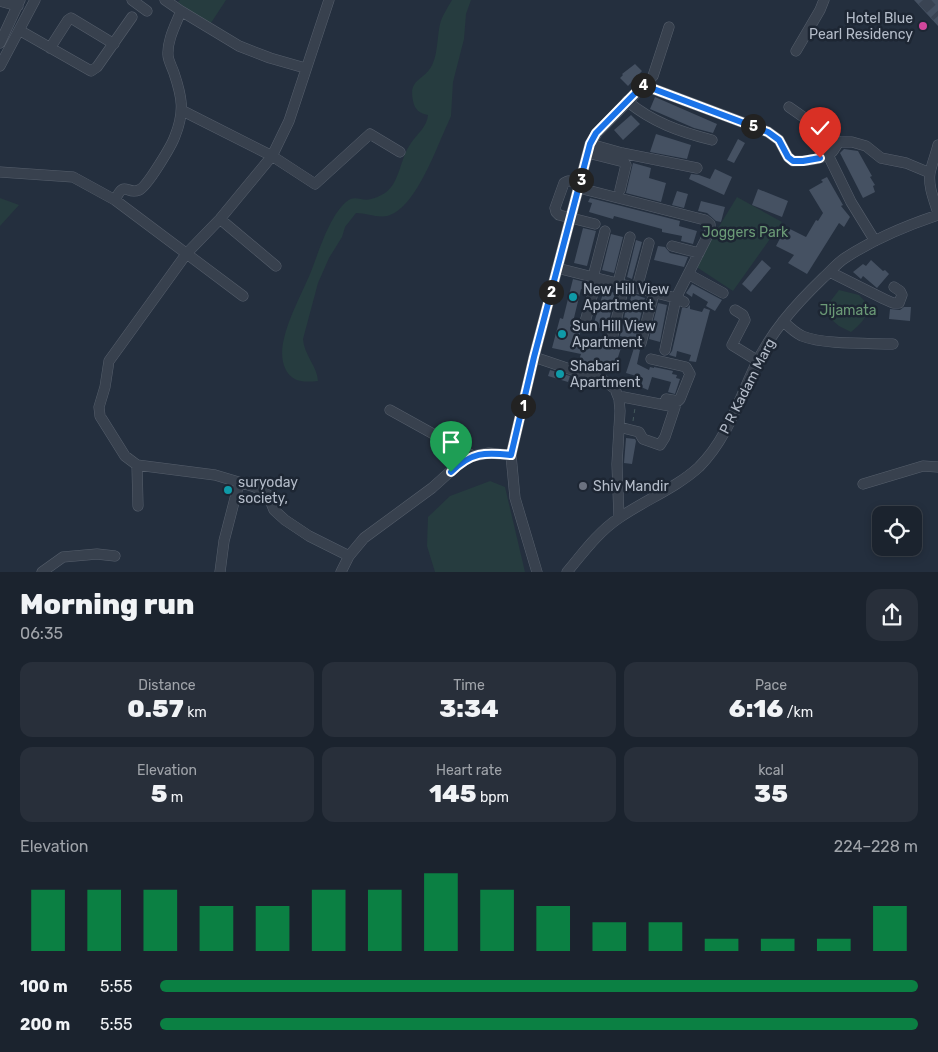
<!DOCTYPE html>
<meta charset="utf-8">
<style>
:root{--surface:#1b232e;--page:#282f3a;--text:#f1f3f6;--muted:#a0a4aa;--line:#39404a;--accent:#0b8043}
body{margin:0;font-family:Rubik,sans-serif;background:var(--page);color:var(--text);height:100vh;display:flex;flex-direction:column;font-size:19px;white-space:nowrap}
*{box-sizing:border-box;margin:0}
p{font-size:16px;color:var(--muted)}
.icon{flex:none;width:28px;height:28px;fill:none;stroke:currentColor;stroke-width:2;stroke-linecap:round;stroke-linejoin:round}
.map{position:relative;height:572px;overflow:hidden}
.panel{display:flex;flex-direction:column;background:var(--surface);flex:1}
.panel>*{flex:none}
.tools{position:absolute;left:872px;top:506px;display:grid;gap:10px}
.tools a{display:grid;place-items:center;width:50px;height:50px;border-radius:10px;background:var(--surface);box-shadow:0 2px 8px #0003,0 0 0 1px var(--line);font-size:25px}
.pin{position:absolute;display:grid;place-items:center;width:42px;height:42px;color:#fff;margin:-51px -21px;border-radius:50% 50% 50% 0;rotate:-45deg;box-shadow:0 0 5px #0007}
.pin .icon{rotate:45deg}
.km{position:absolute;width:25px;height:25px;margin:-12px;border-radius:50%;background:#222;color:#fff;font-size:14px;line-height:25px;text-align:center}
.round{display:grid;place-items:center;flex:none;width:52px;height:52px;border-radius:15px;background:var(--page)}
.head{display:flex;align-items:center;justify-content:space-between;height:85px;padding:0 20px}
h1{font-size:28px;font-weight:800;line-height:38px}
.stats{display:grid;grid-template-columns:repeat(3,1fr);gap:8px;height:85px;padding:5px 20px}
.stats div{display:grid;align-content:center;border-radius:12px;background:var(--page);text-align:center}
.stats b{font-size:25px;font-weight:800}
.stats small{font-size:14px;font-weight:400}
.stats p{font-size:14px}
.chart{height:140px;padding:10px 20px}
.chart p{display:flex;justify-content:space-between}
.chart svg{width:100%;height:90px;margin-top:5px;stroke:var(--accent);stroke-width:6}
ul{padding:0 20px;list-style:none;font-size:16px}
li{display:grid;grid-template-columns:80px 60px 1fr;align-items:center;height:38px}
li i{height:12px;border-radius:6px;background:var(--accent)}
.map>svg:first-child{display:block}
.green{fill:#263c3f}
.building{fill:#455162}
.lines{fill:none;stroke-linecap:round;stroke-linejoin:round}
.major-tunnel{stroke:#3a4453;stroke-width:12;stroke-dasharray:12 6;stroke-linecap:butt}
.minor-casing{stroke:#565f6c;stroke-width:11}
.path{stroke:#44595c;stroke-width:1;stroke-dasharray:4 4;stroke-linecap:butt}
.minor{stroke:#38414e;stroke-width:10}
.route-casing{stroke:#fff;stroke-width:10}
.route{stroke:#1a73e8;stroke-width:6}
.hotel-dot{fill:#d1479c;stroke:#1d2633;stroke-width:2}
.culture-dot{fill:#0f9aa8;stroke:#1d2633;stroke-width:2}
.worship-dot{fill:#6b7280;stroke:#1d2633;stroke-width:2}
.labels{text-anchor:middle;stroke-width:5;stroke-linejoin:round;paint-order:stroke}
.poi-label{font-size:14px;fill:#b4bcc9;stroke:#1d2633;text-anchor:start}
.park-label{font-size:14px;fill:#6b9a76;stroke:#1d2633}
.street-label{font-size:14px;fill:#b4bcc9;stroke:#1d2633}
</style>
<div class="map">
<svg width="938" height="572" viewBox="0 0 938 572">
<rect width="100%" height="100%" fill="#242f3e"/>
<!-- green -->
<path class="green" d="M180,0H226L209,26L178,2Z
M452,0H471L466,14L464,39L453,82L451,116L448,123C436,148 416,209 387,216C377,218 366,213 356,213L345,227L342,237L329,258L318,283L303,339C304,355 317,366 318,381C300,383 288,381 283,362C277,336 303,293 312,269C320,248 330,216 346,202C355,194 362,202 371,199C376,198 381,195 385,193C400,183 400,158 411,143C417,134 427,127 428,115C419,113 415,110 413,101C408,77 425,82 433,63C438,51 437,37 440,24C442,16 448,7 452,0Z
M737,197L782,222L733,291L695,266Z
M0,198L19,205L0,226Z
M839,290L859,295L868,305C868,317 861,324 851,332L839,326L826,315L829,303Z
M490,481L505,487L525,572H435L427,546L428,517L450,496Z"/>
<!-- building -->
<path class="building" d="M914,0H938V26Z
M635,64L642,71L628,86L620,78L623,75L622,74Z
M655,97L717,124L713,133L694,128L650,109Z
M631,115L640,124L623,140L614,130Z
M656,134L691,145L687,159L650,152Z
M738,139L745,143L734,163L727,160Z
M844,149L858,151L872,176L870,177L875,185L873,186L875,192L863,198L840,153Z
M633,163L651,168L649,178L666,183L661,202L626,193Z
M715,169L732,177L724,195L689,179L691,174L699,175L710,179Z
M827,177L843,205L841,206L850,217L844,227L839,223L807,274L788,263L794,255L776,246L786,227L806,237L816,220L818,221L823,213L809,190L823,182L821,180Z
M758,189L788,201L782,217L752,205Z
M677,191L688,194L684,208L672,205Z
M590,198L680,221L679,226L697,231L693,244L681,241L682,236L662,232V229L614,216L613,219L589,212L592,203L588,202Z
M701,201L725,207L721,222L716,221L707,213L698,211Z
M583,228L596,231L587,266L574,263Z
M611,234L623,237L614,273L602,270Z
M636,240L642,242L632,279L627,277Z
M658,246L665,247L670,253L688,257L684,267L654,260Z
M762,260L771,268L751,292L742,284Z
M871,260L883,271L885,270L889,274L877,288L863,276L861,279L853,272L863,264L866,266Z
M573,279L588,283L587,290L581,289L573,322L578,323L581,328L579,338L621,348L614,369L592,361L591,367L578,363L581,354L552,348L560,318L563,319Z
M692,284L722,300L715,311L706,306L708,302L693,293L692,297L686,293Z
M604,290L615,293L607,330L593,326Z
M632,294L645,298L635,340L620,336L627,304H629Z
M658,303L667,305L660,342L649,339Z
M690,305V309L702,312L704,308L710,310L696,362L689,361L691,355L677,351L676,357L669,355L672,351L682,308H687Z
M904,307H911L910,321L889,319L890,309L900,310Z
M634,348L640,350L637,364L649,370L650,367L654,368V367L673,371L672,374L677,375L676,378L680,379L675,394L668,392L671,382L652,377L648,390L641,387L643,378L626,373Z
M550,370L570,376L568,382L548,376Z
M626,438L635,439L636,441L632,464L624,463Z"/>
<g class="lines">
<!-- major-tunnel -->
<path class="major-tunnel" d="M923,0L938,16"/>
<defs>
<path id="minor" d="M132,0L147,11
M329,0L289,121L272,156L220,219L187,253L109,361L105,387L99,407L100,416L125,456L137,465L215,475L255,487L268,495L274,510L285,520L309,536L349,556
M0,1L18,6
M181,11L239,46L270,58L305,68
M19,30L91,71L97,67L132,17
M0,43L20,0
M50,48L68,20L71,18L114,44
M796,51L820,10L824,0
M0,66L35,0
M643,85L768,132L779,140L788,157L793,161C804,161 823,160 832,152C835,149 836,145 839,142
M627,101C652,122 680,132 712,140
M789,107L839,142H852L866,146L881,158L906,163L930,173
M183,111L272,156L315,184L370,134L400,152
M590,144L622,153L697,168
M938,145C936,154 932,163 930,173C928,186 934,200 938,213
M588,153L624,162L626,165L620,190
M830,159L851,202L875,241
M0,172L73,177L115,200L243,296
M580,183L568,181L564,183L555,208L556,212L559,215L595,224
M115,200C125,179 126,195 139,190C147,187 172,145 175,136C185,111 182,97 174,73C172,67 168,60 168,55C167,40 176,24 181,11L165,0
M220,219L276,266
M672,246L699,253
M557,268L676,298L710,231V224L705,220L579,188
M830,272L884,299L893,303H899L902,295L900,291L894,287
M688,274L723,293
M593,277L605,231
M618,283L630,237
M637,288L649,243
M735,310L743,315L745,320L732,345L758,361
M783,321C789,327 794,332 802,336C825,345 867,343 893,344
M585,322L597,278
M613,335L624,285
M641,343L654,293
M665,350L676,298L684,302
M534,357L605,381L615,389L619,399L620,411L617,464L619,517
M651,359L686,367L690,374L680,399L678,401L666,399
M618,396L675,407L665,437L660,445L643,439L639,432L619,427
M390,410L473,456
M137,465L138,506
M863,484L923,466L938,467
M42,572L63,557L97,554L115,556
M220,572L224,541L239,483
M341,572L349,556L364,538L432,488L462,461L473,456L489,453L511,455
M537,572L515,498L511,455L534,357L590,144L597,133L653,76L669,27
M567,572C583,553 598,532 619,518C645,500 676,488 699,467C727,439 738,402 754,368C770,333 795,305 823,278C830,272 837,263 845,258C874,239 905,226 938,215"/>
</defs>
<!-- minor casing -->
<use href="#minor" class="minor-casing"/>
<!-- path -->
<path class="path" d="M633,421L635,408"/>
<!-- minor -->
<use href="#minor" class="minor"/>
</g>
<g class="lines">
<defs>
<path id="route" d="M451,472C471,452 485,452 511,455L534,357L590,144L596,133L643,85L768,132L779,140L788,157L793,161H803L820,158"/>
</defs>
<!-- route casing -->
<use href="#route" class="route-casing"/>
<!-- route -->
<use href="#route" class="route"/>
</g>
<!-- markers -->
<circle class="hotel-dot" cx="923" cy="26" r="5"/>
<g class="culture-dot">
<circle cx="573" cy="297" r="5"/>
<circle cx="562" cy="334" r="5"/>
<circle cx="560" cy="374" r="5"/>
<circle cx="228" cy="490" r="5"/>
</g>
<circle class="worship-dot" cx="583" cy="486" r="5"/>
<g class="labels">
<!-- poi labels -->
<g class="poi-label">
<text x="913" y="23" text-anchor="end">Hotel Blue<tspan x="913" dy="16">Pearl Residency</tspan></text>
<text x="583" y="294">New Hill View<tspan x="583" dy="16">Apartment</tspan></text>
<text x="572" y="331">Sun Hill View<tspan x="572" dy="16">Apartment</tspan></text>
<text x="570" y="371">Shabari<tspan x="570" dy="16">Apartment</tspan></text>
<text x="238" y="487">suryoday<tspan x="238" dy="16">society,</tspan></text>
<text x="593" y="491">Shiv Mandir</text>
</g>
<!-- park labels -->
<g class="park-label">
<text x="745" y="237">Joggers Park</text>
<text x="848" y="315">Jijamata</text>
</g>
<!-- street labels -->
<g class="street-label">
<text transform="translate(747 386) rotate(-63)" y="5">P R Kadam Marg</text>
</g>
</g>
</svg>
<div class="tools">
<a><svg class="icon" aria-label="locate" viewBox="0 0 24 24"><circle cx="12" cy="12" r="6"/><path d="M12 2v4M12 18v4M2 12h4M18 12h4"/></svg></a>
</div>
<div class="pin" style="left:451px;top:472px;background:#1e9e55"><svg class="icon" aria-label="arrive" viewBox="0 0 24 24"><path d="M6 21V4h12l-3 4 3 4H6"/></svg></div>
<div class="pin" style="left:820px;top:158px;background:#d93025"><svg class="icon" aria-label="check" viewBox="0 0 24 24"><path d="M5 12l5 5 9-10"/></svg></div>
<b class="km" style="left:523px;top:406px">1</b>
<b class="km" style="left:551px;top:292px">2</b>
<b class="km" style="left:581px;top:180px">3</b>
<b class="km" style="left:643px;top:85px">4</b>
<b class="km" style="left:753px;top:126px">5</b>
</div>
<section class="panel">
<div class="head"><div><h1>Morning run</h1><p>06:35</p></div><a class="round"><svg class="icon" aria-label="share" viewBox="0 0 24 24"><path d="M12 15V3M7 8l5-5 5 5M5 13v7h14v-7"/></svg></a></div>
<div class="stats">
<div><p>Distance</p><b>0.57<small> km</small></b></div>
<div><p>Time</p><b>3:34</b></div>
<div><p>Pace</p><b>6:16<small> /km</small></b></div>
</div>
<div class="stats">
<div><p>Elevation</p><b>5<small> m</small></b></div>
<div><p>Heart rate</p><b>145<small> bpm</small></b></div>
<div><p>kcal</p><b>35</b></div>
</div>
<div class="chart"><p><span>Elevation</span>224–228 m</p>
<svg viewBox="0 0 160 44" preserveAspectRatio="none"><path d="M5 44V14M15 44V14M25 44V14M35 44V22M45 44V22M55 44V14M65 44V14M75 44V6M85 44V14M95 44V22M105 44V30M115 44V30M125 44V38M135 44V38M145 44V38M155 44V22"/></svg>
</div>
<ul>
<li><b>100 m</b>5:55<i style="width:100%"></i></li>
<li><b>200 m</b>5:55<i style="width:100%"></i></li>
</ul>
</section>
